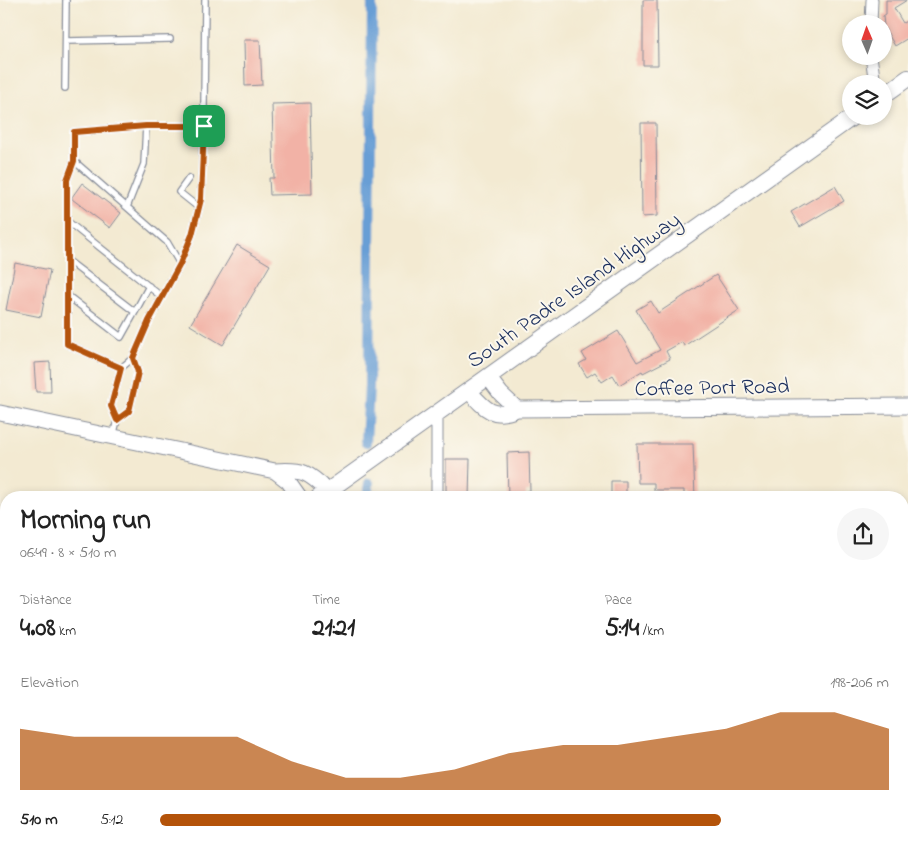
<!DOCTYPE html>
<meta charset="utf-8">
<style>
:root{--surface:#fff;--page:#f6f6f6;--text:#222;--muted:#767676;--accent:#b45309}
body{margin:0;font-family:"Indie Flower",sans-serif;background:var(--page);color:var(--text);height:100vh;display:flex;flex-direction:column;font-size:19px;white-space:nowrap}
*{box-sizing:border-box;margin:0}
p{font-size:16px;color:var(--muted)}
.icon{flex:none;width:28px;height:28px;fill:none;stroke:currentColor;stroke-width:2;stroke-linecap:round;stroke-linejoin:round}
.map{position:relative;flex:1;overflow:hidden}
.sheet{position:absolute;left:0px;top:491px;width:909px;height:359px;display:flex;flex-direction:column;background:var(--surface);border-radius:20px 20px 0 0;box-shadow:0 2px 8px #0003}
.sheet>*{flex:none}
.needle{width:32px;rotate:358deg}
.fabs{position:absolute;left:842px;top:15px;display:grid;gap:10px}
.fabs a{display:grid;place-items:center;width:50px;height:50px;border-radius:50%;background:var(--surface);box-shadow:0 2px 8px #0003;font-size:25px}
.pin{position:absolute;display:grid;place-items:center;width:42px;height:42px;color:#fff;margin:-21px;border-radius:10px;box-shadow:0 2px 8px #0006}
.round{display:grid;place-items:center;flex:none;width:52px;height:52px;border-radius:26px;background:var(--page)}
.overview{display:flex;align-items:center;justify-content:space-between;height:85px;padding:0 20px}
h1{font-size:28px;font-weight:700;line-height:38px}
.stats{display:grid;grid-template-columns:repeat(3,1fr);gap:8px;height:85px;padding:5px 20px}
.stats div{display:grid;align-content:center}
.stats b{font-size:25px;font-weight:700}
.stats small{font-size:14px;font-weight:400}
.stats p{font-size:14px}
.chart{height:140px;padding:10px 20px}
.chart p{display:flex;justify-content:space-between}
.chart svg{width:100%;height:90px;margin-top:5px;fill:var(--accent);opacity:.7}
ul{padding:0 20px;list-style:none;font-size:16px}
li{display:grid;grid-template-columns:80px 60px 1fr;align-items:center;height:38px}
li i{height:12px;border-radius:6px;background:var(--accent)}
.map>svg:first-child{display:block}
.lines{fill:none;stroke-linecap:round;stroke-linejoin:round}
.canal{stroke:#689ed5;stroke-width:10}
.building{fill:#f2b2a6}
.lane-casing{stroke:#878c98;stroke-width:8}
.street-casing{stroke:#878c98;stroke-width:13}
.secondary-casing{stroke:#878c98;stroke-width:17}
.primary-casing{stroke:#878c98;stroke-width:18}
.lane{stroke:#fff;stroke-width:5.5}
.street{stroke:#fff;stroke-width:11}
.secondary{stroke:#fff;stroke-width:15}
.primary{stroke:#fff;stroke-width:16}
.route-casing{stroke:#fff;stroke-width:10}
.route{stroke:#b45309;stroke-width:6}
.labels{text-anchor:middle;stroke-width:4;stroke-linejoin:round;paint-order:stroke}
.street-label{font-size:22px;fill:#1b2f5e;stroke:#fbf7ec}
</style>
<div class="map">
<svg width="908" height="849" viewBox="0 0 908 849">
<rect width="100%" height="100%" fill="#fbf7ec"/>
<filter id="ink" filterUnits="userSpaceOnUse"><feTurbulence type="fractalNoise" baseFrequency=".02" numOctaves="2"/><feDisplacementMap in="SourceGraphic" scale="10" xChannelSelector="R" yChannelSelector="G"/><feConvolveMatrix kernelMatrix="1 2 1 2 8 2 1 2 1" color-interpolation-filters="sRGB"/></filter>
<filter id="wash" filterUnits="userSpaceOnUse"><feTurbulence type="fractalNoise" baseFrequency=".0096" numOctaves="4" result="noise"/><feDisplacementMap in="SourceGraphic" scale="20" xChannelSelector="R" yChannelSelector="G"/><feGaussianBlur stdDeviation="1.12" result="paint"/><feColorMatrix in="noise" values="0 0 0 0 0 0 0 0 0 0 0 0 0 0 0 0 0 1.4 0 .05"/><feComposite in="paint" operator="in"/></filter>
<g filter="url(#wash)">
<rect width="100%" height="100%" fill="#f3ead2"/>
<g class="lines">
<!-- canal -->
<path class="canal" d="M366,443L369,386L372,0
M367,498L369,483
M366,849V844"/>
</g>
<g id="blocks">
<!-- building -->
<path class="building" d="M643,0H657L658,65H643Z
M886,0H907L894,8L903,23L908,20V38L895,46L884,27L883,16L886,14Z
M244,40H260L262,85L245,86Z
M310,103L312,194L270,195L269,178H274L272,104Z
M641,123H656L657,216L642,217Z
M82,183L121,213L110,228L72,199V197Z
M835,186L844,201L800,227L791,212Z
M237,245L270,265L223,345L190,325Z
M15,263L50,270L41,317L6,310Z
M716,275L739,310L684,346L682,342L666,351L670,359L643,373L642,371L619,385L613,375L602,382L595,372L587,377L579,364L586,360L582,353L618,331L637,362L660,350L636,310L651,301L658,313Z
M50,362L51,392H36L34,363Z
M637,444H693L695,498H684V490H654V483H638Z
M529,452L530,491H526V498H508L507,453Z
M446,459H470L469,498H446Z
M611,481H626V498H611Z"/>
</g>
</g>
<g filter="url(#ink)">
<use href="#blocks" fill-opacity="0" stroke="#878c98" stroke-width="1"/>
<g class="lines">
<defs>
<path id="lane" d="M66,41L170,39
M65,88L66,0
M74,161L67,180V344L121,368
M189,178L179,192L199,208
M127,207L144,164L146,126
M67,221L162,297
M67,260L135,312L121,337L68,296
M180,264L192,235L201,199L204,106L205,0
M135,312L149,286
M117,420L129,411L138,372L133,358
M113,437L117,420L111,406L121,368L133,358L149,321L180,264L167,242L74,161V132L146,126H204
M646,849V844
M757,849V844"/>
<path id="street" d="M871,24L872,0
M871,56L875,84
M437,498V413
M220,849V844"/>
<path id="secondary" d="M488,377L501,394L517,409
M469,391C484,408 493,420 517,409L908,406
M0,413L275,471C303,469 308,472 328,491
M275,471L288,481L300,498"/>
<path id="primary" d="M884,95L908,78
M318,498L854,116
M0,723L6,718"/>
</defs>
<!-- lane casing -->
<use href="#lane" class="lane-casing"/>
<!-- street casing -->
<use href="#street" class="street-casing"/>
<!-- secondary casing -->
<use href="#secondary" class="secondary-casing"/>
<!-- primary casing -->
<use href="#primary" class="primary-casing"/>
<!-- lane -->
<use href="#lane" class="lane"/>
<!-- street -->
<use href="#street" class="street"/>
<!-- secondary -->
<use href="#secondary" class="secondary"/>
<!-- primary -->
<use href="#primary" class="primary"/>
</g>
</g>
<g class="lines" filter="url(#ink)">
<defs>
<path id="route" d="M146,126H204L201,199L192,235L180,264L149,321L133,358L138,372L129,411L117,420L111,406L121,368L67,344V180L74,161V132Z"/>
</defs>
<!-- route casing -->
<use href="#route" class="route-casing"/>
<!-- route -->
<use href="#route" class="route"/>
</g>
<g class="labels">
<!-- street labels -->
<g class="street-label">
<text transform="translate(573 289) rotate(-35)" y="8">South Padre Island Highway</text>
<text transform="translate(712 386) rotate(-1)" y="8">Coffee Port Road</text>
</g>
</g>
</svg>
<div class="fabs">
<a><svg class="needle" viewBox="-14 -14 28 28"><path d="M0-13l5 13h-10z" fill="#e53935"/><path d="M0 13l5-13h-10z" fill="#767676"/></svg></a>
<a><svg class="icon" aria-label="layers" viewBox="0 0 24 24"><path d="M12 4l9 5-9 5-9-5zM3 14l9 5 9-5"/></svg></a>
</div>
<div class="pin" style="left:204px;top:126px;background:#1e9e55"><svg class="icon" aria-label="arrive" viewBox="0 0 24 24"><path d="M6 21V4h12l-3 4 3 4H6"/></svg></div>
<section class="sheet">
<div class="overview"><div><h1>Morning run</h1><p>06:49 · 8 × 510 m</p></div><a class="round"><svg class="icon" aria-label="share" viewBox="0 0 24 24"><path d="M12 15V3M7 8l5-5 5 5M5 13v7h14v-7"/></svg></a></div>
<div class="stats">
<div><p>Distance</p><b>4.08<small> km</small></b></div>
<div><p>Time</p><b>21:21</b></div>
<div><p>Pace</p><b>5:14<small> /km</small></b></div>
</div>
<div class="chart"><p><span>Elevation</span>198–206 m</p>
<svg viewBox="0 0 160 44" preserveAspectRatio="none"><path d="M0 44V14L10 18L20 18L30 18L40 18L50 30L60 38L70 38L80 34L90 26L100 22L110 22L120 18L130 14L140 6L150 6L160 14V44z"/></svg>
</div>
<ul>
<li><b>510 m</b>5:12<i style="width:77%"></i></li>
</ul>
</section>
</div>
